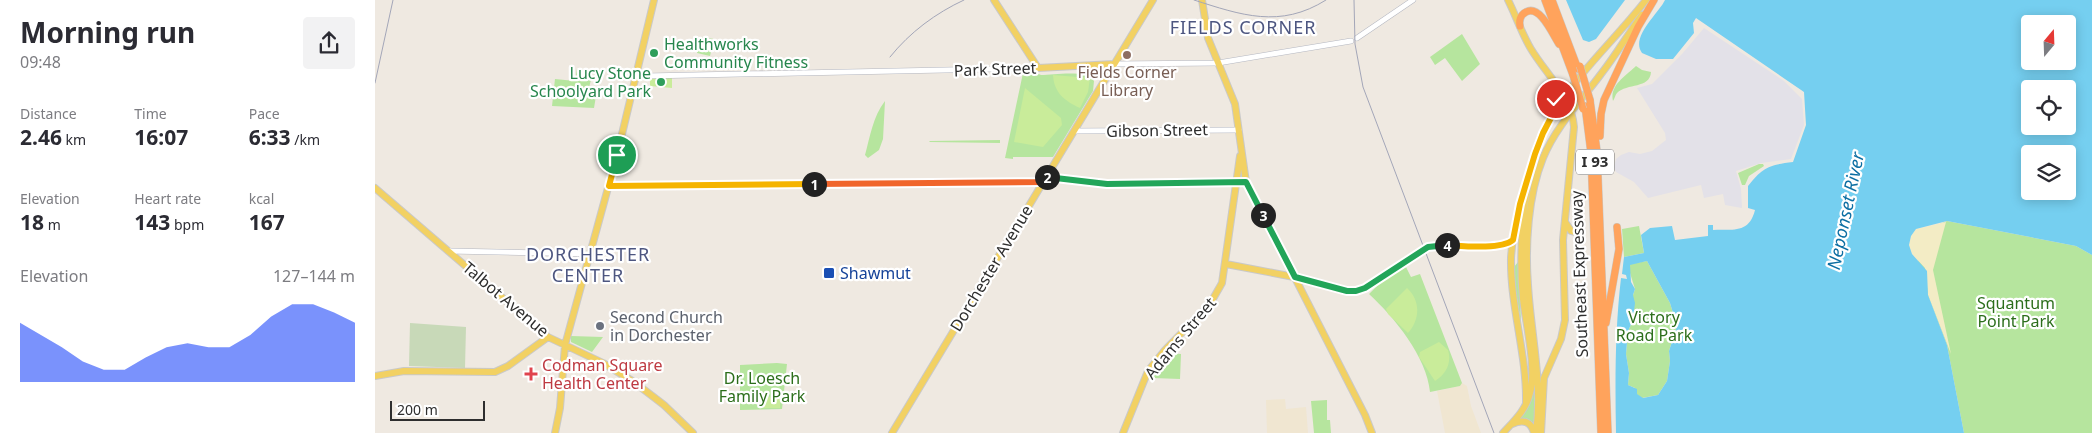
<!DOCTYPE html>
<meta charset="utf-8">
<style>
:root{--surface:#fff;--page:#f2f2f3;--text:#2b2b33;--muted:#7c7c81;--accent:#4264fb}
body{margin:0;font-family:"Noto Sans",sans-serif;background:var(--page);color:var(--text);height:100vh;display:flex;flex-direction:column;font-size:19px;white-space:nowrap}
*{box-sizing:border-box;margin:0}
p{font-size:16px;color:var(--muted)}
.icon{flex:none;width:28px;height:28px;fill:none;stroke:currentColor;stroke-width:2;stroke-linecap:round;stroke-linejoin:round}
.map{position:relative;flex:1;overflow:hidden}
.panel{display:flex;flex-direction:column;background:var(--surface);width:375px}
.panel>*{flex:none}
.needle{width:32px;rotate:19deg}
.fabs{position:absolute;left:1646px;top:15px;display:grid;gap:10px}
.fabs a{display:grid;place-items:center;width:55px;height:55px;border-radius:5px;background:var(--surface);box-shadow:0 2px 12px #0003;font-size:25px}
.scale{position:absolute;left:15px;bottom:12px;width:95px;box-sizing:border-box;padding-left:5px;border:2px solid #2e2e2e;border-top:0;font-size:14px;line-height:18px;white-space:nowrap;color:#2e2e2e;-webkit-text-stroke:4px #fff;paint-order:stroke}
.pin{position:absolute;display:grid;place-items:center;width:42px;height:42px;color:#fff;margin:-21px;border:2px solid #fff;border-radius:50%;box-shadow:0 1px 5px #0007}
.km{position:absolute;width:25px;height:25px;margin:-12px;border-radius:50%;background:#222;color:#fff;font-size:14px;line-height:25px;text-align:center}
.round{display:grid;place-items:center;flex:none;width:52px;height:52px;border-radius:5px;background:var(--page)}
.overview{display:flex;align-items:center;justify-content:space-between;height:85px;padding:0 20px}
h1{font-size:28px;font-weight:700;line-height:38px}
.metrics{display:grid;grid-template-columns:repeat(3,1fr);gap:8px;height:85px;padding:5px 20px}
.metrics div{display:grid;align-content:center}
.metrics b{font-size:21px;font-weight:700}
.metrics small{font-size:14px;font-weight:400}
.metrics p{font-size:14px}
.chart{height:140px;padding:10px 20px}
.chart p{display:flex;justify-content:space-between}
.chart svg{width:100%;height:90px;margin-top:5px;fill:var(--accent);opacity:.7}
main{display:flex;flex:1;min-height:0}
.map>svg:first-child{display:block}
.industrial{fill:#e3e1e8}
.education{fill:#f0e6d1}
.green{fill:#b6e59e}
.sand{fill:#f3ecc5}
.cemetery{fill:#c8d9b8}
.pitch{fill:#c9ec9a}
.water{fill:#75cff0;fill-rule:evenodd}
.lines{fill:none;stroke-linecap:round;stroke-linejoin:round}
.minor-casing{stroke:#b4b7c1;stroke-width:6}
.major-casing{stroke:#c9c9c9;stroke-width:8}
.highway-casing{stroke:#c9c9c9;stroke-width:8}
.minor{stroke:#fff;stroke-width:5}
.major{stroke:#f2d163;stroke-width:6}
.highway{stroke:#ffa35c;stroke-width:7}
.rail{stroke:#a3a6b8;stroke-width:1}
.highway-bridge-casing{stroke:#c9c9c9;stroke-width:8;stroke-linecap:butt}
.highway-bridge{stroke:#ffa35c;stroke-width:7}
.split-1-casing{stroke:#fff;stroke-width:10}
.split-2-casing{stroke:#fff;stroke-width:10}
.split-3-casing{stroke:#fff;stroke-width:10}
.split-4-casing{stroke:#fff;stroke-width:10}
.split-5-casing{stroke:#fff;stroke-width:10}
.split-1{stroke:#f5b400;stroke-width:6}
.split-2{stroke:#f0652b;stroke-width:6}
.split-3{stroke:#22a559;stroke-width:6}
.split-4{stroke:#22a559;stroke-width:6}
.split-5{stroke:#f5b400;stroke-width:6}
.leisure-dot{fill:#2e9e5b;stroke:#fff;stroke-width:2}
.education-dot{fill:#8d6e63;stroke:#fff;stroke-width:2}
.transit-dot{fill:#1a4fb4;stroke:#fff;stroke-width:2}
.worship-dot{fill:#6b7280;stroke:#fff;stroke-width:2}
.health-dot{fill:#e0444e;stroke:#fff;stroke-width:2}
.labels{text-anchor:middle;stroke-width:4.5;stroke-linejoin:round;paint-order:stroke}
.shield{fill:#fff;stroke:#6d6d6d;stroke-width:1}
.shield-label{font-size:15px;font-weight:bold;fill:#2e2e2e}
.leisure-label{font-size:16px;fill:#27864d;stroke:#fff;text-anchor:start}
.street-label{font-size:16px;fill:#2e2e2e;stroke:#fff}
.education-label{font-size:16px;fill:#785e54;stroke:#fff}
.transit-label{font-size:16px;fill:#164399;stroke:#fff;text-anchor:start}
.park-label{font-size:16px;fill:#2c6e1b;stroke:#fff}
.worship-label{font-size:16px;fill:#5b616d;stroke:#fff;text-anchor:start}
.health-label{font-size:16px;fill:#be3a42;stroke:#fff;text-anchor:start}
.neighbourhood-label{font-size:18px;letter-spacing:1px;fill:#4d5680;stroke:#fff}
.water-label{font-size:18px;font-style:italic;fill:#0d6fa3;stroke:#fff}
</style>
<main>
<section class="panel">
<div class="overview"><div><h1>Morning run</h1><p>09:48</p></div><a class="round"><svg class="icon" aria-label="share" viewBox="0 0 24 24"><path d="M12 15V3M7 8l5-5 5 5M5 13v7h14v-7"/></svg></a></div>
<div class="metrics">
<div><p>Distance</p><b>2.46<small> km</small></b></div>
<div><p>Time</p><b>16:07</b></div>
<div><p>Pace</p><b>6:33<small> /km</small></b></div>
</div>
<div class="metrics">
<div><p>Elevation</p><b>18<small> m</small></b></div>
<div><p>Heart rate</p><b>143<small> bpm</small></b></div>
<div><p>kcal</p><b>167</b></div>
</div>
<div class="chart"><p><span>Elevation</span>127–144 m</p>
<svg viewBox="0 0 160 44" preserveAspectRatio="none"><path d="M0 44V15L10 21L20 27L30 34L40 38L50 38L60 32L70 27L80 25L90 27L100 27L110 21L120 12L130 6L140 6L150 10L160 15V44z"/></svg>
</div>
</section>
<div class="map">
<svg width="1717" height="433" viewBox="0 0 1717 433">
<rect width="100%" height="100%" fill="#efe9e1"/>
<!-- industrial -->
<path class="industrial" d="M1329,28L1409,81L1427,99L1429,125L1416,159L1386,163L1361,171L1366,189L1367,208L1350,205L1348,194L1329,198L1326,185L1273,198L1259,182L1241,172L1239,167L1241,159L1246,155L1254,152L1265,154L1277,151L1291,140L1290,133L1262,88L1277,84L1307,54Z"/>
<!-- education -->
<path class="education" d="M1087,383L1092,386L1096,406L1106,433H1070L1062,391L1085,386Z
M910,399L911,409L931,407L933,433H892L891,400Z"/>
<!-- green -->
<path class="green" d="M1087,34L1105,64L1087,81L1070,58L1060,65L1055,57Z
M325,37L339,39L335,56L322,53Z
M1261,66L1267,70L1276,72C1275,89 1252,83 1242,93C1240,95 1240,98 1238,101C1234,85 1252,75 1261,66Z
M202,69L218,71L214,88L222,90L219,108L177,106L180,79L200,81Z
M648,73H661L666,75C680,75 711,69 719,81L718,91L678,157H638V159L630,158Z
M510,101L508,139L504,150L493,158L490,155C495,137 498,116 510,101Z
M625,140V143L554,142L555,141Z
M1384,164H1388L1389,166L1374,176L1370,185H1367L1363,173Z
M1572,221L1701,246L1717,255V433H1589L1572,345L1553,295L1536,236Z
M1264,226L1269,253L1249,257L1247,229Z
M1272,261L1295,303L1302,326L1294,351L1295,361L1292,381L1283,395L1267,398L1262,395L1260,388L1253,385L1254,373L1251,354L1253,331L1258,320V295L1260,289L1255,273V264Z
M1143,262L1146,320V323L1139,279V267Z
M1031,267L1036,277L1045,274L1087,383L1085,386L1055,392C1052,357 1019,317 994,294L1006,282Z
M196,336L228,337L217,352L196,342Z
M792,353L806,354L805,379L778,378L779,375L775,374Z
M402,363L412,364L407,409L365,410V365Z
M1160,381L1159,425L1145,419L1154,406Z
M952,400V420H955L956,433H939L936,401Z"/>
<!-- sand -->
<path class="sand" d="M1571,222L1558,270L1576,354L1553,295L1550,268L1537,254L1534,245L1536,236L1541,229Z"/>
<!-- cemetery -->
<path class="cemetery" d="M35,323L91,327L90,368L34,366Z"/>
<!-- pitch -->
<path class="pitch" d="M678,75L715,78L713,92L705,108C690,101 679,93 678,75Z
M275,78H297V88L275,86Z
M650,88L686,118L687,125L668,147L639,142Z
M1032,288C1046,301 1045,319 1033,333L1013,314L1011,309Z
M1064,342L1073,350C1077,363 1071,374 1060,381L1044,357L1045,352Z
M389,397L405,398V408H388Z"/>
<!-- water -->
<path class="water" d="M1191,0H1250L1221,39L1214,42L1208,40Z
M1290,0H1717V255L1701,246L1572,221L1541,229L1536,236L1534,245L1537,254L1552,271L1553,295L1572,345L1589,433H1241C1240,381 1240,330 1246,278L1252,279L1251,275L1247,274L1249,257L1269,253L1266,235L1275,228L1297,226L1300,240L1333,236V225H1338V230C1358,229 1374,234 1380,210L1373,208V186C1388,167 1394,165 1418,162L1431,125L1429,92L1321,18L1318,23L1319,33L1298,59H1281L1267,53C1255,37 1284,13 1290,0ZM1655,24H1692V61H1655ZM1655,89H1692V126H1655ZM1655,154H1692V191H1655ZM1272,261L1295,303L1302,326L1294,351L1295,361L1292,381L1283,395L1268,398L1262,394V389L1253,385L1254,373L1251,354L1253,331L1258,320L1260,303L1258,295L1260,289L1256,282L1255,265Z"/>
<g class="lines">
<defs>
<path id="minor" d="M982,38L1038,0
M739,64L843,63L976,41
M262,74L271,76L663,68
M699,131L864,130
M671,177L735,184L862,182
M234,186L668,182
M74,251L215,254"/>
<path id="major" d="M619,0L663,68L739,64
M827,0L833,38L860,104L871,182L990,415L997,433
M1133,0C1141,16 1147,34 1156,49C1171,74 1197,97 1199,127L1188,240L1190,320L1186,339L1169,378L1166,433
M1181,85V110
M0,188L173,337L228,363L259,382L289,405L318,433
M1150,190C1143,211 1137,235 1136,258C1135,306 1152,354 1151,403
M1190,222L1196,231L1206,234
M851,264L919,277L971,291H981L990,288L1056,246H1108L1131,244L1139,238
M0,376L29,371L120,372L133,366L173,337
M1137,424C1148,419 1156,421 1159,433
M180,433L185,408L190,345L242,155L279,0
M517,433L778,0
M748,433L773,371L790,350L835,304L847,283L865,156
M1128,433C1139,421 1151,410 1155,393C1162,369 1151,325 1148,299C1144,257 1147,193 1160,152C1179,93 1234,48 1271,0
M1161,433C1168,383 1156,335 1153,285C1150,246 1153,195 1168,158C1181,126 1206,101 1226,74C1241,55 1253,34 1267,15"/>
<path id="highway" d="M1170,0L1198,75
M1177,0L1203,69
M1145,26C1144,21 1145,15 1151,12C1165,4 1178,35 1184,44
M1215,100L1222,151L1233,433
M1210,106L1216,153L1226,433
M1225,136L1226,114L1229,100L1263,27L1279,0
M1231,323L1244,249L1242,227"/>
</defs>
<!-- minor casing -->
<use href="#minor" class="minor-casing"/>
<!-- major casing -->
<use href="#major" class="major-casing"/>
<!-- highway casing -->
<use href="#highway" class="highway-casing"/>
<!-- minor -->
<use href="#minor" class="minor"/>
<!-- major -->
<use href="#major" class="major"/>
<!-- highway -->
<use href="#highway" class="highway"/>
<!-- rail -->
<path class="rail" d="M819,0C866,15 905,29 951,0
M979,0L980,44L988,87L1119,433
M515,57C535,32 561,13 589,0
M0,83L18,0"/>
<defs>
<path id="highway-bridge" d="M1205,66L1215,100
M1198,75L1208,109"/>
</defs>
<!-- highway-bridge casing -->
<use href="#highway-bridge" class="highway-bridge-casing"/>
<!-- highway-bridge -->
<use href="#highway-bridge" class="highway-bridge"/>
</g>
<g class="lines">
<defs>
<path id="split-1" d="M242,155L234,186L439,184"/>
<path id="split-2" d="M439,184L668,182L672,177"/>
<path id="split-3" d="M672,177L732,184L871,182L888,215"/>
<path id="split-4" d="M888,215L920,277L972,291H981L990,288L1053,247L1072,245"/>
<path id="split-5" d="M1072,245C1088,246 1126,250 1138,240L1145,204L1160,154L1168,133L1180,110L1181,99"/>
</defs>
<!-- split-1 casing -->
<use href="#split-1" class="split-1-casing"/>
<!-- split-2 casing -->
<use href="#split-2" class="split-2-casing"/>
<!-- split-3 casing -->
<use href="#split-3" class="split-3-casing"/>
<!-- split-4 casing -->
<use href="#split-4" class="split-4-casing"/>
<!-- split-5 casing -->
<use href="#split-5" class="split-5-casing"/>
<!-- split-1 -->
<use href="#split-1" class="split-1"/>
<!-- split-2 -->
<use href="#split-2" class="split-2"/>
<!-- split-3 -->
<use href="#split-3" class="split-3"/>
<!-- split-4 -->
<use href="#split-4" class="split-4"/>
<!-- split-5 -->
<use href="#split-5" class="split-5"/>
</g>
<!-- markers -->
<g class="leisure-dot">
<circle cx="279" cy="53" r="5"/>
<circle cx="286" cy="82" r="5"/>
</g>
<circle class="education-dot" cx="752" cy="55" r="5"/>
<rect class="transit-dot" x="448" y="267" width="12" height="12" rx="2.5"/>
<circle class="worship-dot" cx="225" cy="326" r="5"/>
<path class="health-dot" d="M153.5 366.5h5v5h5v5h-5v5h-5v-5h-5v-5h5z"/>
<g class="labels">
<!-- shield labels -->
<rect class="shield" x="1201" y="149.5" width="38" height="25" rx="4"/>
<g class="shield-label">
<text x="1220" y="167">I 93</text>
</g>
<!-- leisure labels -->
<g class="leisure-label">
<text x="289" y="50">Healthworks<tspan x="289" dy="18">Community Fitness</tspan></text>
<text x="276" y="79" text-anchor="end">Lucy Stone<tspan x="276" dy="18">Schoolyard Park</tspan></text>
</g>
<!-- street labels -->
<g class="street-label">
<text transform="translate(620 69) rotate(-2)" y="6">Park Street</text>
<text transform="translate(782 130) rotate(-1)" y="6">Gibson Street</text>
<text transform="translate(616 268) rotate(-59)" y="6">Dorchester Avenue</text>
<text transform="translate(1204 274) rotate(-92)" y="6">Southeast Expressway</text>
<text transform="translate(131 299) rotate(40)" y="6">Talbot Avenue</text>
<text transform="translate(805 338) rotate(-50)" y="6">Adams Street</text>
</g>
<!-- education labels -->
<g class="education-label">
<text x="752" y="78">Fields Corner<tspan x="752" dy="18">Library</tspan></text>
</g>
<!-- transit labels -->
<g class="transit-label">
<text x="465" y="279">Shawmut</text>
</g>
<!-- park labels -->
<g class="park-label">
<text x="1641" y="309">Squantum<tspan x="1641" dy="18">Point Park</tspan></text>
<text x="1279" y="323">Victory<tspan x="1279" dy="18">Road Park</tspan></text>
<text x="387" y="384">Dr. Loesch<tspan x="387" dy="18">Family Park</tspan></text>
</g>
<!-- worship labels -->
<g class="worship-label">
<text x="235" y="323">Second Church<tspan x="235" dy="18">in Dorchester</tspan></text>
</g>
<!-- health labels -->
<g class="health-label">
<text x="167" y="371">Codman Square<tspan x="167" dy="18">Health Center</tspan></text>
</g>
<!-- neighbourhood labels -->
<g class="neighbourhood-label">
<text x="868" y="34">FIELDS CORNER</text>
<text x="213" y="261">DORCHESTER<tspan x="213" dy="21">CENTER</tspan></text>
</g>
<!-- water labels -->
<g class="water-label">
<text transform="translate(1471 211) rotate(-78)" y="6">Neponset River</text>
</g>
</g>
</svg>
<div class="fabs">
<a><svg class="needle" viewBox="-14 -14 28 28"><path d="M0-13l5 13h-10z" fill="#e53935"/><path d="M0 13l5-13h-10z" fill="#7c7c81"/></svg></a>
<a><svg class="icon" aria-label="locate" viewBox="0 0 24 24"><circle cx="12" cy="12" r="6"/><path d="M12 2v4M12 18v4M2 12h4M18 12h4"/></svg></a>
<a><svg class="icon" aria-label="layers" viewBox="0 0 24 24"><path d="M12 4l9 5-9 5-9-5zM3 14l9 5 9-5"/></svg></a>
</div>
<div class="scale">200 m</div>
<div class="pin" style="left:242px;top:155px;background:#1e9e55"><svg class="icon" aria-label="arrive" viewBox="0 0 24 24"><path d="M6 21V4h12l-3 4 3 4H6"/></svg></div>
<div class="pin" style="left:1181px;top:99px;background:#d93025"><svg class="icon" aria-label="check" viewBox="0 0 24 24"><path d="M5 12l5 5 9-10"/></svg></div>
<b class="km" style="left:439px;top:184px">1</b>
<b class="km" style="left:672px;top:177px">2</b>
<b class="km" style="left:888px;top:215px">3</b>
<b class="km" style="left:1072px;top:245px">4</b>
</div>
</main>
